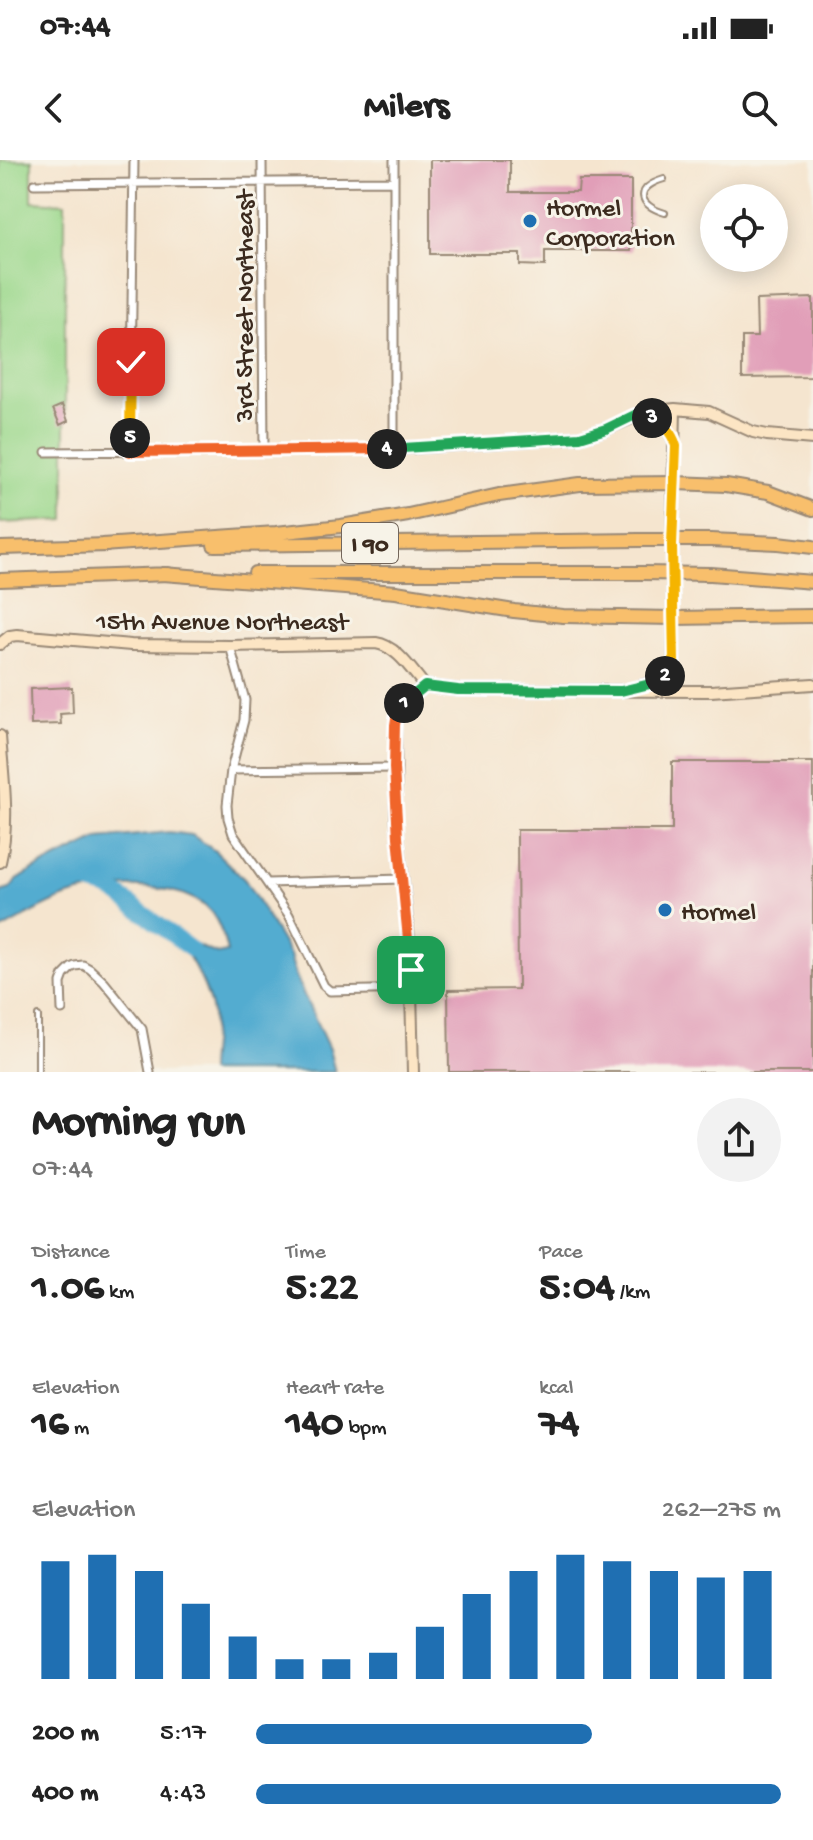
<!DOCTYPE html>
<meta charset="utf-8">
<style>
:root{--surface:#fff;--page:#f2f2f2;--text:#222;--muted:#767676;--accent:#1f6fb2}
body{margin:0;font-family:"Gochi Hand",sans-serif;background:var(--page);color:var(--text);height:100vh;display:flex;flex-direction:column;font-size:30px;white-space:nowrap}
*{box-sizing:border-box;margin:0}
p{font-size:26px;color:var(--muted)}
.icon{flex:none;width:44px;height:44px;fill:none;stroke:currentColor;stroke-width:2;stroke-linecap:round;stroke-linejoin:round}
.map{position:relative;height:912px;overflow:hidden}
.details{display:flex;flex-direction:column;background:var(--surface);flex:1}
.details>*{flex:none}
.controls{position:absolute;left:700px;top:24px;display:grid;gap:16px}
.controls a{display:grid;place-items:center;width:88px;height:88px;border-radius:50%;background:var(--surface);box-shadow:0 4px 20px #0003;font-size:40px}
.pin{position:absolute;display:grid;place-items:center;width:68px;height:68px;color:#fff;margin:-34px;border-radius:16px;box-shadow:0 4px 12px #0006}
.km{position:absolute;width:40px;height:40px;margin:-20px;border-radius:50%;background:#222;color:#fff;font-size:22px;line-height:40px;text-align:center}
.round{display:grid;place-items:center;flex:none;width:84px;height:84px;border-radius:42px;background:var(--page)}
.head{display:flex;align-items:center;justify-content:space-between;height:136px;padding:0 32px}
h1{font-size:44px;font-weight:800;line-height:60px}
.stats{display:grid;grid-template-columns:repeat(3,1fr);gap:12px;height:136px;padding:8px 32px}
.stats div{display:grid;align-content:center}
.stats b{font-size:40px;font-weight:800}
.stats small{font-size:22px;font-weight:400}
.stats p{font-size:22px}
.chart{height:224px;padding:16px 32px}
.chart p{display:flex;justify-content:space-between}
.chart svg{width:100%;height:144px;margin-top:8px;stroke:var(--accent);stroke-width:6}
ul{padding:0 32px;list-style:none;font-size:26px}
li{display:grid;grid-template-columns:128px 96px 1fr;align-items:center;height:60px}
li i{height:20px;border-radius:10px;background:var(--accent)}
.status{display:flex;justify-content:space-between;align-items:center;height:56px;padding:0 40px;background:var(--surface);direction:ltr}
.status svg{height:22px;fill:currentColor}
header{display:flex;justify-content:space-between;align-items:center;height:104px;padding:0 32px;background:var(--surface);font-size:36px;font-weight:800}
.map>svg:first-child{display:block}
.green{fill:#9bd88c;stroke:#6b8155;stroke-width:2}
.water{fill:#53acd0;stroke:#476b77;stroke-width:2}
.lines{fill:none;stroke-linecap:round;stroke-linejoin:round}
.river{stroke:#53acd0;stroke-width:16}
.building{fill:#e19eb8}
.lane-casing{stroke:#988876;stroke-width:8}
.street-casing{stroke:#988876;stroke-width:11}
.secondary-casing{stroke:#988876;stroke-width:14}
.highway-casing{stroke:#988876;stroke-width:16}
.lane{stroke:#fff;stroke-width:4}
.street{stroke:#fff;stroke-width:7}
.secondary{stroke:#fce5c4;stroke-width:10}
.highway{stroke:#f8bf6c;stroke-width:12}
.highway-bridge-casing{stroke:#988876;stroke-width:16;stroke-linecap:butt}
.highway-bridge{stroke:#f8bf6c;stroke-width:12}
.split-1-casing{stroke:#fff;stroke-width:16}
.split-2-casing{stroke:#fff;stroke-width:16}
.split-3-casing{stroke:#fff;stroke-width:16}
.split-4-casing{stroke:#fff;stroke-width:16}
.split-5-casing{stroke:#fff;stroke-width:16}
.split-6-casing{stroke:#fff;stroke-width:16}
.split-1{stroke:#f0652b;stroke-width:10}
.split-2{stroke:#22a559;stroke-width:10}
.split-3{stroke:#f5b400;stroke-width:10}
.split-4{stroke:#22a559;stroke-width:10}
.split-5{stroke:#f0652b;stroke-width:10}
.split-6{stroke:#f5b400;stroke-width:10}
.poi-dot{fill:#1f6fb2;stroke:#f7f3e8;stroke-width:3}
.labels{text-anchor:middle;stroke-width:6;stroke-linejoin:round;paint-order:stroke}
.shield{fill:#f7f3e8;stroke:#73665b;stroke-width:2}
.shield-label{font-size:24px;font-weight:bold;fill:#3b2a1e}
.poi-label{font-size:26px;fill:#3b2a1e;stroke:#f7f3e8;text-anchor:start}
.street-label{font-size:26px;fill:#3b2a1e;stroke:#f7f3e8}
</style>
<div class="status"><b>07:44</b><svg viewBox="0 0 49 12"><path d="M0 12V9h3v3zM5 12V6h3v6zM10 12V3h3v9zM15 12V0h3v12zM26 1h20v11H26zM47 4h2v5h-2z"/></svg></div>
<header><svg class="icon" aria-label="back" viewBox="0 0 24 24"><path d="M15 5l-7 7 7 7"/></svg>Milers<svg class="icon" aria-label="search" viewBox="0 0 24 24"><circle cx="10" cy="10" r="6"/><path d="M15 15l6 6"/></svg></header>
<div class="map">
<svg width="813" height="912" viewBox="0 0 813 912">
<rect width="100%" height="100%" fill="#f7f3e8"/>
<filter id="ink" filterUnits="userSpaceOnUse"><feTurbulence type="fractalNoise" baseFrequency=".0125" numOctaves="2"/><feDisplacementMap in="SourceGraphic" scale="16" xChannelSelector="R" yChannelSelector="G"/><feConvolveMatrix kernelMatrix="1 2 1 2 8 2 1 2 1" color-interpolation-filters="sRGB"/></filter>
<filter id="wash" filterUnits="userSpaceOnUse"><feTurbulence type="fractalNoise" baseFrequency=".006" numOctaves="4" result="noise"/><feDisplacementMap in="SourceGraphic" scale="32" xChannelSelector="R" yChannelSelector="G"/><feGaussianBlur stdDeviation="1.8" result="paint"/><feColorMatrix in="noise" values="0 0 0 0 0 0 0 0 0 0 0 0 0 0 0 0 0 1.4 0 .05"/><feComposite in="paint" operator="in"/></filter>
<g filter="url(#wash)">
<rect width="100%" height="100%" fill="#f5e5cf"/>
<!-- green -->
<path class="green" d="M0,0H32V41L65,43V360L0,363Z"/>
<!-- water -->
<path class="water" d="M169,672L192,675L215,691L245,720L290,795L296,818L329,889L335,912H209C209,893 214,872 212,853C208,826 191,800 177,777L217,794L227,792C224,778 220,763 211,752C183,721 116,724 79,733C52,740 24,757 0,771V732L10,729L16,721L35,709L98,679Z"/>
<g class="lines">
<!-- river -->
<path class="river" d="M88,723L107,728L118,734L192,790"/>
</g>
<g id="blocks">
<!-- building -->
<path class="building" d="M430,0H510V32H578L579,20H631V91H545V106L520,105V94H430Z
M813,138V217L742,218V177H757L756,140Z
M62,245L68,261L60,265L53,249Z
M72,527L73,553L60,554L61,564L31,565L30,529Z
M672,602H813V912H449L448,830L518,829L517,670H672Z"/>
</g>
</g>
<g filter="url(#ink)">
<use href="#blocks" fill-opacity="0" stroke="#988876" stroke-width="2"/>
<g class="lines">
<defs>
<path id="lane" d="M664,19C634,28 638,45 665,53
M38,856V912"/>
<path id="street" d="M262,0L264,291
M34,24L394,21
M46,292L394,289V0
M130,292L134,0
M230,486L245,540L244,560L231,610L227,645L228,658L233,674L289,755L324,826L330,831L412,829
M231,610L394,608
M268,723L402,719
M62,850L61,823L64,815L71,808L75,806L83,805L90,809L104,822L142,869L150,912"/>
<path id="secondary" d="M641,255C656,259 668,267 674,281
M394,289L580,277L606,269L646,252L675,249L709,252L753,272L767,275L813,279
M0,484L10,476L17,475L131,485L230,486L376,483C397,486 412,511 425,526
M425,526L458,530L711,531L813,524
M638,527L662,519L673,505
M674,531L672,385L675,249
M0,576C3,617 10,661 0,702
M413,912L410,788L396,656L395,565C399,544 408,538 425,526"/>
<path id="highway" d="M711,380L778,383L813,387
M102,385L276,373L341,366L408,355L499,335L580,324L675,323L726,325L768,332L813,349
M214,385L639,380
M0,388L108,385
M255,413H642
M163,414L396,432L514,451L563,456L674,458L813,456
M711,414L813,422
M0,420L169,414"/>
</defs>
<!-- lane casing -->
<use href="#lane" class="lane-casing"/>
<!-- street casing -->
<use href="#street" class="street-casing"/>
<!-- secondary casing -->
<use href="#secondary" class="secondary-casing"/>
<!-- highway casing -->
<use href="#highway" class="highway-casing"/>
<!-- lane -->
<use href="#lane" class="lane"/>
<!-- street -->
<use href="#street" class="street"/>
<!-- secondary -->
<use href="#secondary" class="secondary"/>
<!-- highway -->
<use href="#highway" class="highway"/>
<defs>
<path id="highway-bridge" d="M639,380H711
M642,413L711,414"/>
</defs>
<!-- highway-bridge casing -->
<use href="#highway-bridge" class="highway-bridge-casing"/>
<!-- highway-bridge -->
<use href="#highway-bridge" class="highway-bridge"/>
</g>
</g>
<g class="lines" filter="url(#ink)">
<defs>
<path id="split-1" d="M404,543L397,552L395,565L394,608L398,677L411,810"/>
<path id="split-2" d="M404,543L425,526L458,530L621,531L654,523L665,516"/>
<path id="split-3" d="M652,258C664,265 672,272 676,286L672,385L674,503L665,516"/>
<path id="split-4" d="M387,289L580,277L606,269L635,255L652,258"/>
<path id="split-5" d="M130,278V292L387,289"/>
<path id="split-6" d="M130,278L131,202"/>
</defs>
<!-- split-1 casing -->
<use href="#split-1" class="split-1-casing"/>
<!-- split-2 casing -->
<use href="#split-2" class="split-2-casing"/>
<!-- split-3 casing -->
<use href="#split-3" class="split-3-casing"/>
<!-- split-4 casing -->
<use href="#split-4" class="split-4-casing"/>
<!-- split-5 casing -->
<use href="#split-5" class="split-5-casing"/>
<!-- split-6 casing -->
<use href="#split-6" class="split-6-casing"/>
<!-- split-1 -->
<use href="#split-1" class="split-1"/>
<!-- split-2 -->
<use href="#split-2" class="split-2"/>
<!-- split-3 -->
<use href="#split-3" class="split-3"/>
<!-- split-4 -->
<use href="#split-4" class="split-4"/>
<!-- split-5 -->
<use href="#split-5" class="split-5"/>
<!-- split-6 -->
<use href="#split-6" class="split-6"/>
</g>
<!-- markers -->
<g class="poi-dot">
<circle cx="530" cy="61" r="8"/>
<circle cx="665" cy="750" r="8"/>
</g>
<g class="labels">
<!-- shield labels -->
<rect class="shield" x="342" y="363" width="56" height="40" rx="6"/>
<g class="shield-label">
<text x="370" y="391">I 90</text>
</g>
<!-- poi labels -->
<g class="poi-label">
<text x="546" y="55">Hormel<tspan x="546" dy="30">Corporation</tspan></text>
<text x="681" y="759">Hormel</text>
</g>
<!-- street labels -->
<g class="street-label">
<text transform="translate(243 146) rotate(-90)" y="9">3rd Street Northeast</text>
<text x="222" y="469">15th Avenue Northeast</text>
</g>
</g>
</svg>
<div class="controls">
<a><svg class="icon" aria-label="locate" viewBox="0 0 24 24"><circle cx="12" cy="12" r="6"/><path d="M12 2v4M12 18v4M2 12h4M18 12h4"/></svg></a>
</div>
<div class="pin" style="left:411px;top:810px;background:#1e9e55"><svg class="icon" aria-label="arrive" viewBox="0 0 24 24"><path d="M6 21V4h12l-3 4 3 4H6"/></svg></div>
<div class="pin" style="left:131px;top:202px;background:#d93025"><svg class="icon" aria-label="check" viewBox="0 0 24 24"><path d="M5 12l5 5 9-10"/></svg></div>
<b class="km" style="left:404px;top:543px">1</b>
<b class="km" style="left:665px;top:516px">2</b>
<b class="km" style="left:652px;top:258px">3</b>
<b class="km" style="left:387px;top:289px">4</b>
<b class="km" style="left:130px;top:278px">5</b>
</div>
<section class="details">
<div class="head"><div><h1>Morning run</h1><p>07:44</p></div><a class="round"><svg class="icon" aria-label="share" viewBox="0 0 24 24"><path d="M12 15V3M7 8l5-5 5 5M5 13v7h14v-7"/></svg></a></div>
<div class="stats">
<div><p>Distance</p><b>1.06<small> km</small></b></div>
<div><p>Time</p><b>5:22</b></div>
<div><p>Pace</p><b>5:04<small> /km</small></b></div>
</div>
<div class="stats">
<div><p>Elevation</p><b>16<small> m</small></b></div>
<div><p>Heart rate</p><b>140<small> bpm</small></b></div>
<div><p>kcal</p><b>74</b></div>
</div>
<div class="chart"><p><span>Elevation</span>262–275 m</p>
<svg viewBox="0 0 160 44" preserveAspectRatio="none"><path d="M5 44V8M15 44V6M25 44V11M35 44V21M45 44V31M55 44V38M65 44V38M75 44V36M85 44V28M95 44V18M105 44V11M115 44V6M125 44V8M135 44V11M145 44V13M155 44V11"/></svg>
</div>
<ul>
<li><b>200 m</b>5:17<i style="width:64%"></i></li>
<li><b>400 m</b>4:43<i style="width:100%"></i></li>
</ul>
</section>
